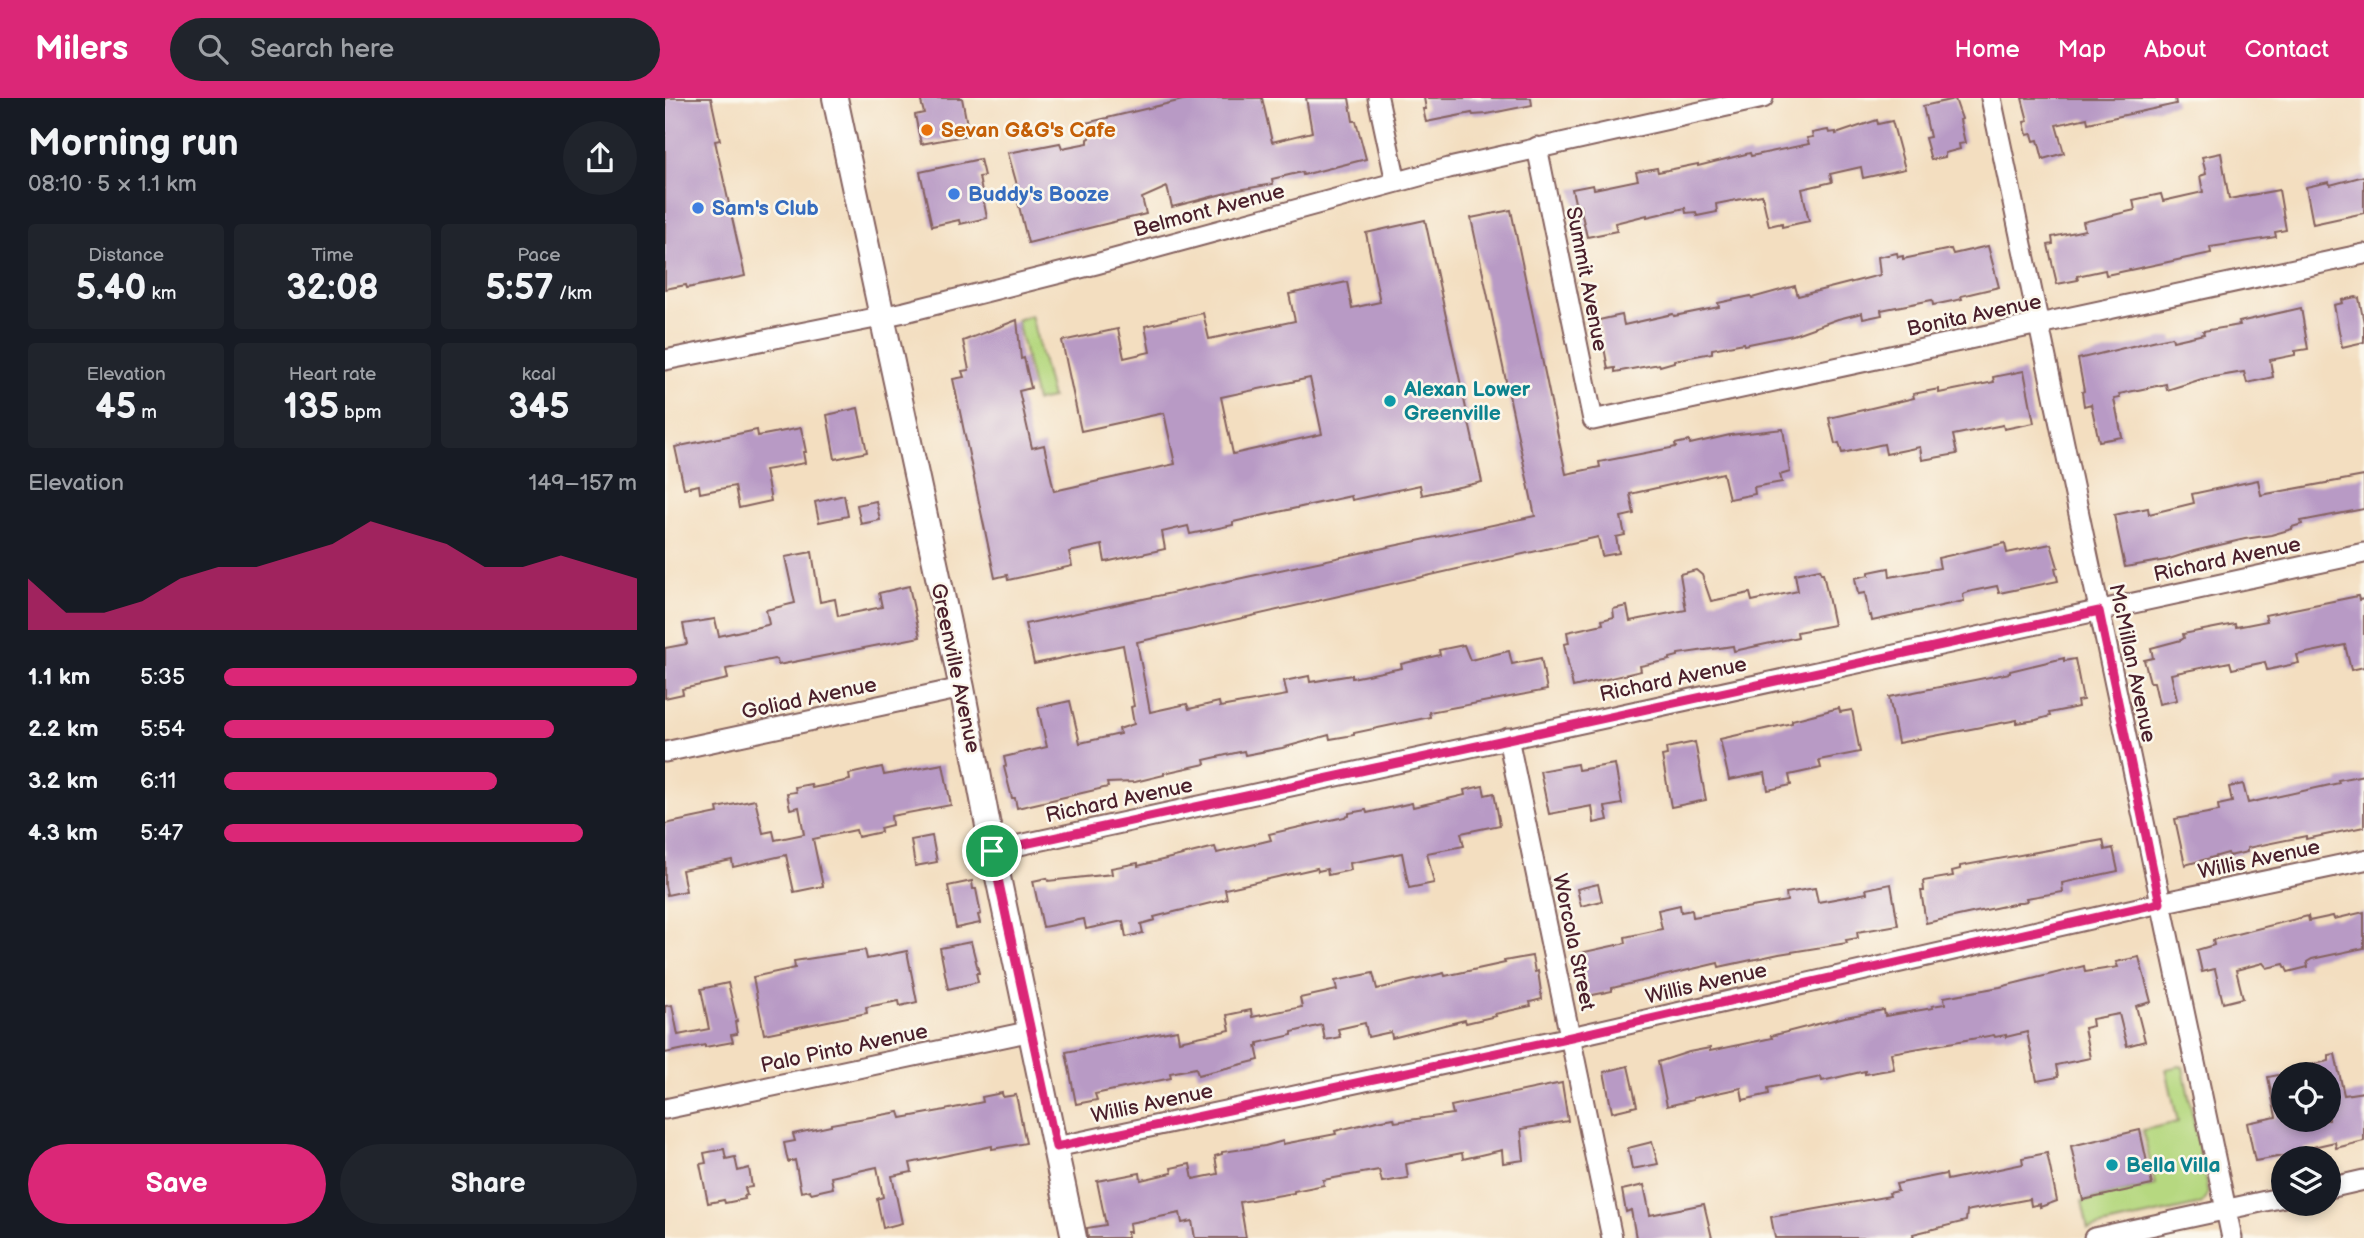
<!DOCTYPE html>
<meta charset="utf-8">
<style>
:root{--surface:#171b24;--page:#20242c;--text:#f1f3f6;--muted:#9ea1a6;--accent:#db2777}
body{margin:0;font-family:"Balsamiq Sans",sans-serif;background:var(--page);color:var(--text);height:100vh;display:flex;flex-direction:column;font-size:26px;white-space:nowrap}
*{box-sizing:border-box;margin:0}
p{font-size:23px;color:var(--muted)}
.icon{flex:none;width:38px;height:38px;fill:none;stroke:currentColor;stroke-width:2;stroke-linecap:round;stroke-linejoin:round}
.map{position:relative;flex:1;overflow:hidden}
.details{display:flex;flex-direction:column;background:var(--surface);width:665px}
.details>*{flex:none}
.buttons{position:absolute;left:1606px;top:964px;display:grid;gap:14px}
.buttons a{display:grid;place-items:center;width:70px;height:70px;border-radius:50%;background:var(--surface);box-shadow:0 4px 10px #0003;font-size:35px}
.pin{position:absolute;display:grid;place-items:center;width:60px;height:60px;color:#fff;margin:-30px;border:4px solid #fff;border-radius:50%;box-shadow:0 2px 7px #0007}
.round{display:grid;place-items:center;flex:none;width:74px;height:74px;border-radius:37px;background:var(--page)}
.overview{display:flex;align-items:center;justify-content:space-between;height:119px;padding:0 28px}
h1{font-size:38px;font-weight:800;line-height:52px}
.stats{display:grid;grid-template-columns:repeat(3,1fr);gap:10px;height:119px;padding:7px 28px}
.stats div{display:grid;align-content:center;border-radius:7px;background:var(--page);text-align:center}
.stats b{font-size:35px;font-weight:800}
.stats small{font-size:19px;font-weight:400}
.stats p{font-size:19px}
.chart{height:196px;padding:14px 28px}
.chart p{display:flex;justify-content:space-between}
.chart svg{width:100%;height:126px;margin-top:7px;fill:var(--accent);opacity:.7}
.primary-button{display:flex;gap:14px;margin-top:auto;padding:14px 28px}
.primary-button a{flex:1;height:80px;border-radius:42px;background:var(--accent);color:#fff;font-size:28px;font-weight:800;line-height:80px;text-align:center}
.primary-button a+a{background:var(--page);color:var(--text)}
ul{padding:0 28px;list-style:none;font-size:23px}
li{display:grid;grid-template-columns:112px 84px 1fr;align-items:center;height:52px}
li i{height:18px;border-radius:9px;background:var(--accent)}
header{display:flex;align-items:center;gap:42px;box-sizing:border-box;height:98px;padding:0 35px;background:var(--accent);color:#fff}
header strong{font-size:33px}
nav{display:flex;gap:38px;margin-inline-start:auto;font-size:24px}
.search{width:490px;height:63px;background:var(--page);display:flex;align-items:center;gap:18px;box-sizing:border-box;padding:0 24px;border-radius:38px;color:var(--muted);font-size:26px}
main{display:flex;flex:1;min-height:0}
.map>svg:first-child{display:block}
.green{fill:#b6d880;stroke:#807c56;stroke-width:2}
.building{fill:#b89ac5;fill-rule:evenodd}
.lines{fill:none;stroke-linecap:round;stroke-linejoin:round}
.minor-casing{stroke:#85625f;stroke-width:23}
.major-casing{stroke:#85625f;stroke-width:28}
.minor{stroke:#fff;stroke-width:19}
.major{stroke:#fff;stroke-width:24}
.route-casing{stroke:#fff;stroke-width:14}
.route{stroke:#db2777;stroke-width:9}
.food-dot{fill:#e8710a;stroke:#fbf7ec;stroke-width:2.5}
.shop-dot{fill:#3f7fe0;stroke:#fbf7ec;stroke-width:2.5}
.culture-dot{fill:#0f9aa8;stroke:#fbf7ec;stroke-width:2.5}
.labels{text-anchor:middle;stroke-width:5;stroke-linejoin:round;paint-order:stroke}
.food-label{font-size:21px;font-weight:bold;fill:#c56008;stroke:#fbf7ec;text-anchor:start}
.shop-label{font-size:21px;font-weight:bold;fill:#366cbe;stroke:#fbf7ec;text-anchor:start}
.street-label{font-size:21px;fill:#4a1f2b;stroke:#fbf7ec}
.culture-label{font-size:21px;font-weight:bold;fill:#0d838f;stroke:#fbf7ec;text-anchor:start}
</style>
<header>
<strong>Milers</strong>
<div class="search"><svg class="icon" aria-label="search" viewBox="0 0 24 24"><circle cx="10" cy="10" r="6"/><path d="M15 15l6 6"/></svg>Search here</div>
<nav><a>Home</a><a>Map</a><a>About</a><a>Contact</a></nav>
</header>
<main>
<section class="details">
<div class="overview"><div><h1>Morning run</h1><p>08:10 · 5 × 1.1 km</p></div><a class="round"><svg class="icon" aria-label="share" viewBox="0 0 24 24"><path d="M12 15V3M7 8l5-5 5 5M5 13v7h14v-7"/></svg></a></div>
<div class="stats">
<div><p>Distance</p><b>5.40<small> km</small></b></div>
<div><p>Time</p><b>32:08</b></div>
<div><p>Pace</p><b>5:57<small> /km</small></b></div>
</div>
<div class="stats">
<div><p>Elevation</p><b>45<small> m</small></b></div>
<div><p>Heart rate</p><b>135<small> bpm</small></b></div>
<div><p>kcal</p><b>345</b></div>
</div>
<div class="chart"><p><span>Elevation</span>149–157 m</p>
<svg viewBox="0 0 160 44" preserveAspectRatio="none"><path d="M0 44V26L10 38L20 38L30 34L40 26L50 22L60 22L70 18L80 14L90 6L100 10L110 14L120 22L130 22L140 18L150 22L160 26V44z"/></svg>
</div>
<ul>
<li><b>1.1 km</b>5:35<i style="width:100%"></i></li>
<li><b>2.2 km</b>5:54<i style="width:80%"></i></li>
<li><b>3.2 km</b>6:11<i style="width:66%"></i></li>
<li><b>4.3 km</b>5:47<i style="width:87%"></i></li>
</ul>
<div class="primary-button"><a>Save</a><a>Share</a></div>
</section>
<div class="map">
<svg width="1699" height="1140" viewBox="0 0 1699 1140">
<rect width="100%" height="100%" fill="#fbf7ec"/>
<filter id="ink" filterUnits="userSpaceOnUse"><feTurbulence type="fractalNoise" baseFrequency=".0143" numOctaves="2"/><feDisplacementMap in="SourceGraphic" scale="14" xChannelSelector="R" yChannelSelector="G"/><feConvolveMatrix kernelMatrix="1 2 1 2 8 2 1 2 1" color-interpolation-filters="sRGB"/></filter>
<filter id="wash" filterUnits="userSpaceOnUse"><feTurbulence type="fractalNoise" baseFrequency=".00686" numOctaves="4" result="noise"/><feDisplacementMap in="SourceGraphic" scale="28" xChannelSelector="R" yChannelSelector="G"/><feGaussianBlur stdDeviation="1.57" result="paint"/><feColorMatrix in="noise" values="0 0 0 0 0 0 0 0 0 0 0 0 0 0 0 0 0 1.4 0 .05"/><feComposite in="paint" operator="in"/></filter>
<g filter="url(#wash)">
<rect width="100%" height="100%" fill="#f3dec0"/>
<!-- green -->
<path class="green" d="M366,217L387,300L371,303L352,222Z
M1515,968L1518,969L1543,1095L1537,1105L1532,1107L1423,1131L1417,1103L1490,1087L1478,1032L1513,1024L1501,971Z"/>
<g id="blocks">
<!-- building -->
<path class="building" d="M0,0H46L55,42L50,43L80,178L22,190L21,187L0,191Z
M255,0H297L304,37L256,46L250,17L259,15Z
M526,0H597L607,44L647,34L641,0H684L688,23H691L701,61L638,77L637,74L607,81L608,86L573,92L507,109L502,89L477,100L481,116L363,145L349,88L352,87L343,55L395,45L397,50L423,45V41L425,40L421,25Z
M759,0H866L867,7L822,16L808,17L807,15L761,24L758,11H761Z
M1357,0H1510L1511,6L1423,25L1422,20L1391,27L1399,55L1378,61L1373,42L1369,43L1367,36L1362,37L1359,24L1363,23Z
M1290,1L1297,21L1295,22L1300,45L1294,46L1295,51L1280,55V59L1266,62L1260,40L1265,39L1258,8Z
M1212,22L1213,26L1227,23L1240,71L1198,80L1196,69L1165,76L1167,84L1137,91L1144,123L1117,129V125L1104,128L1097,97L1051,106L1052,114L1032,118L1031,114L1021,115L1020,110L982,119V117L950,125L952,133L922,139L915,108L911,109L907,91L928,87L929,91L973,82L971,74L992,70L993,74L1033,66V68L1085,55L1086,58L1144,46L1142,40L1148,39L1147,35L1163,32L1164,35L1171,34V36Z
M1556,55L1564,101L1614,92L1621,132L1610,134L1611,139L1545,149L1546,155L1441,177L1440,172L1412,178L1413,182L1392,186L1383,147L1388,146L1387,139L1420,132L1418,124L1470,112L1468,102L1496,96L1498,103L1538,94L1535,78L1541,76L1537,59Z
M315,61L319,78L314,79L322,120L295,126L294,122L267,128L255,74Z
M1699,78V115L1648,126L1641,89L1664,84L1665,87Z
M846,112L901,376L935,369L934,364L1011,349L1010,346L1024,343L1025,346L1065,337L1118,331L1125,374L1115,377L1117,384L1089,389L1090,396L1064,401L1058,375L965,396L969,416L956,419L960,437L951,439L954,455L937,458L933,439L472,544L485,614L522,606L524,611L554,604L555,609L622,597L619,583L644,578L645,584L687,577V580L737,570L736,566L775,557L774,552L799,547L805,562L844,553L847,566L876,560L882,592L764,614L765,619L689,635V637L665,641L664,637L617,650L580,657L579,653L539,662L540,666L499,675V677L470,684L442,685L443,689L352,710L350,700H347L339,669L341,668L339,659L382,649L373,610L405,603L415,645L455,636L454,631L469,626L466,609L469,608L458,547L369,566L360,526L870,418L806,120Z
M760,122L817,384L757,397L755,387L687,402L686,398L568,424V427L525,436L523,428L497,434L500,451L440,464L437,447L404,454L407,468L343,482L342,477L330,480L288,281L299,279L297,273L304,272L298,243L352,222L356,261L359,260L366,290L354,293L367,350L379,347L389,393L510,366L499,315L416,333L397,243L453,231L459,260L485,254L480,228L538,215L544,241L630,223L624,196L682,184L687,210L715,204L701,135ZM645,280L657,336L568,356L556,299Z
M1323,148L1334,189L1296,198L1297,201L1268,207L1267,202L1216,212L1217,217L1198,221L1197,215L1173,221L1128,237L1079,247V245L1047,251V255L1009,262V264L995,268L994,266L950,274V270L943,271L934,222L957,217L959,227L1008,216L1009,218L1054,209L1053,205L1086,198L1087,200L1130,188L1133,198L1215,177L1213,159L1232,155L1233,159L1238,158V161L1286,151L1288,156Z
M1691,199L1694,200L1699,225V244L1677,249L1669,207L1678,205L1677,202Z
M1636,210L1643,251L1630,253V257L1605,262L1608,279L1582,285L1579,274L1537,281L1502,292L1501,286L1454,296L1455,300L1449,301L1457,339L1434,343L1426,306L1419,308L1417,294L1419,293L1413,261L1492,242L1507,239L1508,243L1539,236L1538,233L1575,227L1574,224Z
M1359,273L1369,325L1339,331L1338,327L1288,337L1292,356L1257,362L1255,349L1221,356L1219,346L1177,355L1174,345L1170,346L1164,320L1249,300L1248,296L1274,291V295L1329,284L1328,279Z
M193,310L202,354L170,361L162,317Z
M136,330L141,354H138L140,365L100,372L106,403L74,410L70,388L35,395L34,387L19,390L10,349L92,332L93,338Z
M1699,378V411L1636,423L1637,426L1627,429V431L1606,437L1580,441L1529,453L1501,462L1460,469L1449,417L1483,410L1484,416L1529,405L1527,396L1593,382L1596,397Z
M179,397L183,418L154,424L150,404Z
M211,403L215,422L196,426L192,407Z
M1340,445L1342,455L1386,446L1393,469L1390,470L1393,483L1334,495L1332,488L1307,493L1298,496L1299,503L1207,523L1206,517L1204,518L1200,495L1193,496L1190,480L1204,477V474L1224,470L1225,479L1275,470L1273,460Z
M147,454L155,504L170,501L173,518L217,509L214,495L244,488L255,539L113,567L112,562L109,561L61,571L63,581L17,591L18,596L0,600V550L22,546L18,526L50,521L54,538L102,527L104,526L101,512L130,505L120,459Z
M1155,471L1156,475H1158L1169,527L1132,534L1133,539L1069,553L1068,548L1013,556V558L1005,560V562L975,568L976,573L908,589L899,546L904,545L902,534L938,526L937,522L949,519L948,511L962,508L965,523L1021,512L1015,476L1031,472L1037,477L1046,503L1085,495L1087,503L1133,493L1130,476Z
M1693,498L1694,502L1699,501V569L1686,572L1680,547L1632,557L1634,565L1602,572L1600,564L1567,571L1565,564L1506,576L1512,602L1494,606L1489,584H1485L1479,562L1488,560L1486,550L1516,542L1519,540L1518,536L1570,526L1571,529L1602,523L1600,517Z
M1399,560V563L1410,561L1418,602L1412,603L1413,609L1384,615L1385,618L1371,622L1352,625V622L1233,645L1224,599L1345,575V573Z
M1174,610L1175,614L1187,612L1195,654L1154,662L1156,670L1124,677L1126,687L1103,692L1100,675L1064,682L1055,641L1127,625V622Z
M1030,644L1041,702L1006,709L997,658L1002,657L1001,650Z
M278,666L286,707L226,718L227,727L215,730L216,734L193,739L191,732L148,741L158,788L129,794L121,757L68,769L67,762L17,772L21,793L2,797L0,787V726L53,715L52,710L90,702L98,735L108,733L110,742L139,736L134,709L125,711L122,695L131,694L130,689L146,686L147,690L185,682L184,676L217,669L219,677Z
M912,666L913,672L950,666L957,706L940,709L943,722L929,725L927,708L884,716L875,673Z
M1699,677V729L1641,741V738L1582,750V754L1564,758L1563,755L1520,767L1510,721L1554,713L1553,707L1567,704L1564,689L1578,686L1583,705L1674,685L1673,682Z
M818,688L820,697L829,695L835,727L796,735L799,748L762,755L769,785L744,790L737,755L685,765L686,772L663,777L662,771L653,773L652,770L560,791L562,801L489,819L490,822L476,826L478,835L461,839L458,823L421,831L419,821L378,829L368,783L382,780L383,783L447,776L446,770L473,765V768L550,749L552,755L606,742L604,736L684,718V715L701,712L702,715L747,705L748,709L800,697L799,692Z
M267,738L272,764L250,768L246,742Z
M1438,742L1440,752L1448,750L1453,773L1397,785L1398,794L1361,800L1362,803L1261,825L1256,793H1259L1258,783L1288,778L1287,773L1295,771V768Z
M307,783L308,791H311L316,816L313,817L315,825L291,830L283,788Z
M933,786L937,803L916,808L912,791Z
M1226,786L1233,827L1192,834L1193,840L1181,842L1182,845L1114,856L1054,869L1053,865L947,890V893L923,898L915,855L961,845L960,839L997,831L993,812L1015,807L1016,814L1027,812L1028,819L1122,803L1121,795L1150,790L1153,804L1202,795L1201,791Z
M1699,814V850L1647,861L1642,864L1643,869L1623,874L1619,866L1602,870L1598,865L1571,872L1578,900L1558,905L1550,871L1537,874L1532,852L1549,847L1548,842L1643,818L1644,823L1668,818L1669,821Z
M306,844L314,875H311L313,884L283,891L275,850Z
M200,852L202,861L242,853L252,904L235,908L234,903L201,909L202,915L99,936L88,879L130,870L129,863Z
M867,858L870,874L873,873L877,901L865,904L866,908L830,916L831,918L801,925L800,922L727,940L726,934L703,939L700,925L673,931L675,939L660,942L657,927L627,934V937L593,945V948H591L594,962L533,977L531,970L505,975L506,980L430,996L432,1002L411,1006L401,954L512,932L514,943L565,932L562,917L586,912L587,919L637,909L635,900L672,892L670,883L708,875L712,891L779,875L780,878L840,865L839,863Z
M1474,859L1486,904L1471,908L1480,943L1462,948L1454,916L1427,921L1428,928L1419,930L1425,960L1391,967L1393,979L1372,983L1362,934L1341,939V937L1330,939L1329,937L1226,955L1229,971L1200,976V973L1157,983L1156,979L1103,990L1104,996L1078,1002L1076,990L1028,1000V1002L1002,1008L993,964L1024,954L1045,950V953L1107,940L1106,938L1180,919L1219,912L1220,918L1268,910L1267,908L1280,906L1279,899L1335,889L1419,868L1420,874L1453,869L1451,864Z
M63,885L72,923L70,924L72,936L66,937L68,944L40,949V947L0,955V908L7,907L13,937L44,931L36,891Z
M1670,956L1679,997L1699,994V1043L1671,1050L1670,1044L1639,1051L1640,1054L1590,1063L1582,1025L1611,1019L1603,979L1619,976V1022H1664V976H1630V970L1664,963V957Z
M963,968L972,1008L947,1014L939,974Z
M897,985L903,1023L856,1031L859,1062L838,1065L837,1052L798,1061L797,1055L741,1066L743,1080L717,1084L714,1072L658,1082L659,1087L629,1093V1095L575,1104L581,1140H530L527,1123L517,1125L515,1115L464,1125L465,1134H462L463,1140H423L422,1130L441,1127L432,1083L475,1075L476,1082L507,1075L506,1070L525,1066L528,1081L553,1076L550,1058L557,1056V1054L600,1048L618,1043V1046L671,1036L670,1033L712,1023L729,1020L730,1024L788,1016L786,1008Z
M337,995L338,999L351,997L361,1045L327,1051V1048L245,1065L247,1074L227,1078L237,1125L218,1130L212,1101L218,1099L212,1069L166,1079L168,1090L146,1095L145,1092L136,1094L130,1062L123,1064L119,1045L130,1043L128,1036L166,1028V1026L234,1014L236,1020L275,1013L318,1004L317,999Z
M1475,1032L1487,1087L1418,1102L1406,1048Z
M987,1044L993,1066L967,1071L963,1050Z
M59,1051L61,1061L70,1059L73,1073L84,1070L87,1089L80,1090L82,1097L79,1098L80,1101L60,1105L59,1102L43,1105L35,1066L41,1065L39,1055Z
M1382,1055L1392,1103L1375,1109V1106L1366,1108L1365,1101L1306,1112L1302,1113L1301,1123L1248,1136L1249,1140H1110L1106,1119L1225,1098L1224,1095L1233,1093L1231,1086L1281,1076L1282,1082L1358,1066L1357,1060Z
M979,1087L985,1117L1039,1106L1047,1140H971L966,1112L961,1114L957,1092Z"/>
</g>
</g>
<g filter="url(#ink)">
<use href="#blocks" fill-opacity="0" stroke="#85625f" stroke-width="2"/>
<g class="lines">
<defs>
<path id="minor" d="M713,0L731,84
M1326,0L1567,1140
M872,49L928,322L1699,156
M0,262L240,214L431,166L784,70L1098,0
M843,640L947,1140
M0,654L297,590
M327,753L1699,455
M0,1011L367,933
M391,1049L906,939L1495,805L1699,762
M1664,1090L1699,1082
M1429,1140L1619,1099"/>
<path id="major" d="M170,0L297,590L330,765L409,1140"/>
</defs>
<!-- minor casing -->
<use href="#minor" class="minor-casing"/>
<!-- major casing -->
<use href="#major" class="major-casing"/>
<!-- minor -->
<use href="#minor" class="minor"/>
<!-- major -->
<use href="#major" class="major"/>
</g>
</g>
<g class="lines" filter="url(#ink)">
<defs>
<path id="route" d="M1434,513L1495,805L906,939L391,1049L327,753Z"/>
</defs>
<!-- route casing -->
<use href="#route" class="route-casing"/>
<!-- route -->
<use href="#route" class="route"/>
</g>
<!-- markers -->
<circle class="food-dot" cx="262" cy="32" r="7"/>
<g class="shop-dot">
<circle cx="289" cy="96" r="7"/>
<circle cx="33" cy="110" r="7"/>
</g>
<g class="culture-dot">
<circle cx="725" cy="303" r="7"/>
<circle cx="1447" cy="1067" r="7"/>
</g>
<g class="labels">
<!-- food labels -->
<g class="food-label">
<text x="276" y="39">Sevan G&amp;G's Cafe</text>
</g>
<!-- shop labels -->
<g class="shop-label">
<text x="303" y="103">Buddy's Booze</text>
<text x="47" y="117">Sam's Club</text>
</g>
<!-- street labels -->
<g class="street-label">
<text transform="translate(544 112) rotate(-15)" y="7">Belmont Avenue</text>
<text transform="translate(922 181) rotate(79)" y="7">Summit Avenue</text>
<text transform="translate(1309 217) rotate(-12)" y="7">Bonita Avenue</text>
<text transform="translate(1562 461) rotate(-12)" y="7">Richard Avenue</text>
<text transform="translate(1468 565) rotate(78)" y="7">McMillan Avenue</text>
<text transform="translate(291 570) rotate(78)" y="7">Greenville Avenue</text>
<text transform="translate(1008 581) rotate(-12)" y="7">Richard Avenue</text>
<text transform="translate(144 600) rotate(-12)" y="7">Goliad Avenue</text>
<text transform="translate(454 702) rotate(-12)" y="7">Richard Avenue</text>
<text transform="translate(1594 761) rotate(-12)" y="7">Willis Avenue</text>
<text transform="translate(909 844) rotate(78)" y="7">Worcola Street</text>
<text transform="translate(1041 885) rotate(-13)" y="7">Willis Avenue</text>
<text transform="translate(179 950) rotate(-12)" y="7">Palo Pinto Avenue</text>
<text transform="translate(487 1005) rotate(-12)" y="7">Willis Avenue</text>
</g>
<!-- culture labels -->
<g class="culture-label">
<text x="739" y="298">Alexan Lower<tspan x="739" dy="24">Greenville</tspan></text>
<text x="1461" y="1074">Bella Villa</text>
</g>
</g>
</svg>
<div class="buttons">
<a><svg class="icon" aria-label="locate" viewBox="0 0 24 24"><circle cx="12" cy="12" r="6"/><path d="M12 2v4M12 18v4M2 12h4M18 12h4"/></svg></a>
<a><svg class="icon" aria-label="layers" viewBox="0 0 24 24"><path d="M12 4l9 5-9 5-9-5zM3 14l9 5 9-5"/></svg></a>
</div>
<div class="pin" style="left:327px;top:753px;background:#1e9e55"><svg class="icon" aria-label="arrive" viewBox="0 0 24 24"><path d="M6 21V4h12l-3 4 3 4H6"/></svg></div>
</div>
</main>
